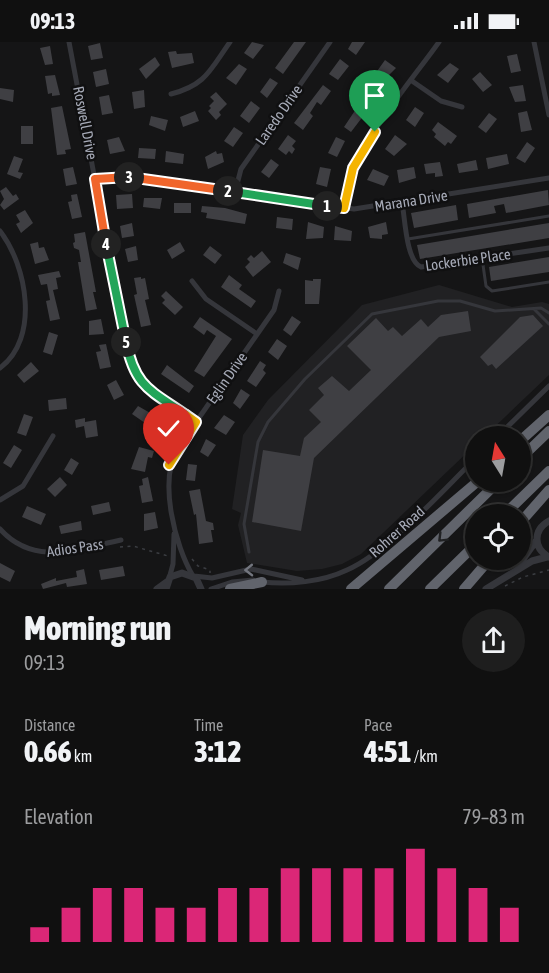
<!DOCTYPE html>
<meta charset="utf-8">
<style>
:root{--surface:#101010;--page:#1e1e1e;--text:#f1f3f6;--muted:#9c9d9f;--line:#303030;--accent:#db2777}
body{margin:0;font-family:"Asap Condensed",sans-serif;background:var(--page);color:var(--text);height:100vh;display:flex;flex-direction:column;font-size:22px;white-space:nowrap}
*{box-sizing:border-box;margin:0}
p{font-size:20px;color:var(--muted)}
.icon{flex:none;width:33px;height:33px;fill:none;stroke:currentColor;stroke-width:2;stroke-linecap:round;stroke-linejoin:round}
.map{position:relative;height:547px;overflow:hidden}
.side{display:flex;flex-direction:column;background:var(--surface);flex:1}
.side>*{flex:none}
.needle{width:39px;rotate:349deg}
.fabs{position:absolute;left:465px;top:384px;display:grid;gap:12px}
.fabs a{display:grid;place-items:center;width:66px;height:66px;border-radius:50%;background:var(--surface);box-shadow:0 2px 4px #0004,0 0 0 2px var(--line);font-size:30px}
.pin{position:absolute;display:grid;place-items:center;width:51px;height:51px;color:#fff;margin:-62px -26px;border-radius:50% 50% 50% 0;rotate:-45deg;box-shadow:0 0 6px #0007}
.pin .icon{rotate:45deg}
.km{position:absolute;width:30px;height:30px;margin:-15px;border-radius:50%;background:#222;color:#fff;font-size:16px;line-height:30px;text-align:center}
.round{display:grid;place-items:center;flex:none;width:63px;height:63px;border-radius:32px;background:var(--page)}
.overview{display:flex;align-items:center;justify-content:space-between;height:102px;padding:0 24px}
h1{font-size:33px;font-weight:800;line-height:45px}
.metrics{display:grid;grid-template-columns:repeat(3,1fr);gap:9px;height:102px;padding:6px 24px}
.metrics div{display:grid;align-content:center}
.metrics b{font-size:30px;font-weight:800}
.metrics small{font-size:16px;font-weight:400}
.metrics p{font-size:16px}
.chart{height:168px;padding:12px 24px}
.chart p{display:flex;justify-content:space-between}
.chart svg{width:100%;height:108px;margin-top:6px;stroke:var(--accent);stroke-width:6}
.status{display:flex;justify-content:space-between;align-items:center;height:42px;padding:0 30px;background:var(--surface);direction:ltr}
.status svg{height:16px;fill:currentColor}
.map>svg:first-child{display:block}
.built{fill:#212123}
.building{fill:#3f3f43}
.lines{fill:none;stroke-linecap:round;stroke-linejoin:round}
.path{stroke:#3b3d42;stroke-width:1.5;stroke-dasharray:3 4.5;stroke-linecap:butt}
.service{stroke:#35363b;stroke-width:3}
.minor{stroke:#35363b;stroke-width:5}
.tertiary{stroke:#35363b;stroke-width:7}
.motorway{stroke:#61646c;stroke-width:10}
.oneway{stroke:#202123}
.oneway2{stroke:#73767f}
.split-1-casing{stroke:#fff;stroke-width:12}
.split-2-casing{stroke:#fff;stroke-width:12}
.split-3-casing{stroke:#fff;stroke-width:12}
.split-4-casing{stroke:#fff;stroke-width:12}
.split-5-casing{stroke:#fff;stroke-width:12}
.split-6-casing{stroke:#fff;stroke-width:12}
.split-7-casing{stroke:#fff;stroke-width:12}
.split-1{stroke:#f5b400;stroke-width:8}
.split-2{stroke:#22a559;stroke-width:8}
.split-3{stroke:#f0652b;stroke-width:8}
.split-4{stroke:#f0652b;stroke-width:8}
.split-5{stroke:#22a559;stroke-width:8}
.split-6{stroke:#22a559;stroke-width:8}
.split-7{stroke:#f5b400;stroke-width:8}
.labels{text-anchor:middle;stroke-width:5;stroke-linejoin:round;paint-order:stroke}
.street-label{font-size:15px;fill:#a6aab7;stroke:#101011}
</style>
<div class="status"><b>09:13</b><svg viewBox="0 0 49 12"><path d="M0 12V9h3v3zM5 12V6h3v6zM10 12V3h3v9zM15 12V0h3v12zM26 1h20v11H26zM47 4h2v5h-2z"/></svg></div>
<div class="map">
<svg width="549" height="547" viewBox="0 0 549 547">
<rect width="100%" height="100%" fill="#151516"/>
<!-- built -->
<path class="built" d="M439,243L512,265L542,260L549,262V333L485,394H476L475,403L361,512L342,522L322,527L297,529L247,521L238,483L241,471L232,467L243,393L268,358L362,263Z"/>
<!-- building -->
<path class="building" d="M252,0L264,3L253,17L244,11Z
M294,0H306L283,32L275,26Z
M352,0H365L356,13L348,7Z
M100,1L103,16L91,18L88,4Z
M50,4L53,22L45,23L40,6Z
M176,9L177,12L192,11L194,21L172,26L168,10Z
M517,12L521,29L511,31L507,14Z
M155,15L160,23L146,37L139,27Z
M340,17L349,24L338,38L329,32Z
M385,18L396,26L384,38L375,32Z
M450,21L459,27L448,41L437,33Z
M239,22L247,27L236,43L226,36Z
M106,27L109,42L96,45L93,30Z
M480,30L492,43L483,50L472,37Z
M55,33L60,53L52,54V51L48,52L45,34Z
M270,36L278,41L267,56L260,50Z
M323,43L331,49L321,63L317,60L310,71L313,74L303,88L294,81Z
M372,43L380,49L369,63L361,57Z
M523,43L526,59L515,60L509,45Z
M0,46L14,48L13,60L0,57Z
M144,48L145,65L134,67L132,50Z
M216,50L227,62L219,70L221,73L216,78L208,69L211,66L209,64L214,59L210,55Z
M109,53L113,71L102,73L99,55Z
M251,59L260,66L249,81L240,74Z
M62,64L71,107L65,108L66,112L57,113L51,66Z
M415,65L424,71L415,85L406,78Z
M356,67L364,73L351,90L344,85Z
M195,69L199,79L183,85L180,75Z
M527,69L532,88L521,90L518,71Z
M489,71L497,77L486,91L478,85Z
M151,74L168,78L165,89L149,83Z
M438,80L457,94L451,102L448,100L445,104L434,95L436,92L432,88Z
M21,84H33V102H21Z
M234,85L243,91L233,105L224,99Z
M288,93L296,99L292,104L295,107L292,112L289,109L286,113L278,107Z
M395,93L407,102L394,114L385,107Z
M119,95L125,109L110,112L107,98Z
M336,95L345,99L337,115L328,111Z
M527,100L535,106L525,121L516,116Z
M139,106L156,107L155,117L138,116Z
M166,109L184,112L183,122L165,120Z
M216,109L217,112L222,111L224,120L208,127L205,115Z
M507,112L509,122L488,127L486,116Z
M14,114L23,117L18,130L23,131L20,137L7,132Z
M271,117L279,123L269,136L261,130Z
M476,118L478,128L459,131L457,122Z
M440,120L443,134L435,135V131L426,132L424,122Z
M73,125L77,142L66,144L63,127Z
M320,125L331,127L327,145L316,142Z
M414,125L416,136L399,141L397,128Z
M373,127L389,134L384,144L367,138Z
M6,145L13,154L16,152L19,157L4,168L0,163L4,157L0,149Z
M548,148L549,163L506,171L504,162L494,164L496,171L469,176L467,162Z
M77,152L82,175L72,177L68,160L72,159L71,153Z
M132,152L133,166L117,167L116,153Z
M144,156H162L160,167L143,165Z
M174,161H191V171H174Z
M456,163L458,178L414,186L411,171Z
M202,164L225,166L247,172L245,182L206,176L207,171L201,170Z
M25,168L33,181L21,191L16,182L20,180L16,173Z
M277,175L293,177L292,188L276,186Z
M308,180L324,185L323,196L306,197Z
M386,180L388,192L382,193V197L370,196L368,185Z
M132,181L134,194L122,196L120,184Z
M549,181V196L420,217L417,203Z
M335,184L352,189L351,199L334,198Z
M85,190L96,250H93L97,267L86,269L78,220H81L79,208L74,206L73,201L75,200L74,192Z
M38,200L39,206L44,205L49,218L35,222L30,202Z
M180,200L185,209L172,217L167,208Z
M136,204L138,218L128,220L125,207Z
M210,204L222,213L215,222L203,213Z
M262,209L271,220L253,235L245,225L250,220L247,217L251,213L254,216Z
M286,211L301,216L298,228L283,221Z
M549,215V230L491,239L489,225Z
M59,229L61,235L56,236L58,247L53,248L60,277L50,279L46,259L50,258L47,242L41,243L38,233Z
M229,233L242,243L239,247L256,259L251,266L221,245Z
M141,235V237L145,236L149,257L145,258L151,283L141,285L134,253L137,252L134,236Z
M313,237H321L319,262H305V238L313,239Z
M166,249L183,265L175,273L162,261L165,258L161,254Z
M468,269L471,289L439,295L314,416L301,489L252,480L263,408L300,414L304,396L321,380L309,368L324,353L318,346L332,334L349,349L371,328L347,304L376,276L388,289L393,285L402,294L421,277L428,285L441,273Z
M533,273L543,284L496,327L492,322L488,324L480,315L520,275Z
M292,274L301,280L291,294L283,288Z
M200,275L232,297L204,335L194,329L216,294L207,288L204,293L193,285Z
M101,277L104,292L89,293V279Z
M49,290L58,293L52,313L43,310Z
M277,297L287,304L278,318L268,310Z
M106,302L111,325L100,327L96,310L101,309L99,303Z
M260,319L266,323L263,328L266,331L256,345L247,339Z
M31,320L39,329L24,341L17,333Z
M167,323L194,344L189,351L161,332Z
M116,338L124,353L114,358L107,343Z
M241,347L250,353L240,367L233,361Z
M66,356L67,367L49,369L48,358Z
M138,364L152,372L145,381L132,372Z
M24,372L33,375L26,394L17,391Z
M224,373L235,380L226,393L214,386Z
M85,376V380L96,378L98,394L86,396L84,384L76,386L75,378Z
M161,378L170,384L160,398L150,391Z
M206,397L216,403L208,415L200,410Z
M14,403L22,408L11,426L3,421Z
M139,405L154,409L152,416L148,415L145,430L131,427Z
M71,416L79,421L72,433L64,428Z
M188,422L197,423L195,439L186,438Z
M60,435L67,443L55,455L47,447Z
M148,435L153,459L142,461L139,444L143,443L142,437Z
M200,447L206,479L213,481L214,488H211L213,500L199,502L196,472L194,473L189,449Z
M109,460L111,469L93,473L91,464Z
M27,464L46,472L41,483L22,475Z
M155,470L158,486L144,489V472Z
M81,479L82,488L61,492L59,484Z
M0,521L15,529L10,540L0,535Z
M123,524L125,534L101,538L99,528Z
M84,527L87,542L67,545L66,541L43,547L41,542L56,536V539L77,535L76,529Z"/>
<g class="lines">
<!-- path -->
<path class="path" d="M120,505L133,504L168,514
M192,517L198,524L210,528V531
M505,544L523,535L549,528"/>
<!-- service -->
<path class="service" d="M408,197L549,174
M482,216L486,244L492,249L549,240
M534,267L549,282
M249,510L244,482L258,400L268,380L305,337L372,272L438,259H460L495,269L541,266L549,271"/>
<!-- minor -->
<path class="minor" d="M69,0L130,324L144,344L196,380
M534,0L549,73
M412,39L441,59L462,65
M171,52C206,43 210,28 230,0
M95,137L130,135L354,167L549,136
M235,150L241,127L330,0
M402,160C405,176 406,219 421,225L549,206
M344,166C347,112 407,45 439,0
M0,189C27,224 40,296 0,326
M192,239L206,257L257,292
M498,394L549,344
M0,458L23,444L53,394
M0,487C34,525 78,507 121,498
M193,534C175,504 158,438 178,406L274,268L279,249
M194,534L212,536L251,527L302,538
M169,537L173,522L174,492
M262,540C289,543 322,540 347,528C388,510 442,449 476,416
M211,547L232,540L253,538"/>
<!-- tertiary -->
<path class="tertiary" d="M549,479C533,488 533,506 549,515
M518,524L536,499
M157,547L168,539
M166,547L170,535L182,531L196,536L201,547
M486,547L532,519L547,515"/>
<!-- motorway -->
<path class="motorway" d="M520,399L549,373
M520,417L549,389
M505,472L549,429
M520,481L549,448
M230,547L262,540
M351,547L477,440
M389,547L498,440
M430,547L476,502
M464,547L489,518"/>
</g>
<!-- one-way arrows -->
<defs><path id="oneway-chevron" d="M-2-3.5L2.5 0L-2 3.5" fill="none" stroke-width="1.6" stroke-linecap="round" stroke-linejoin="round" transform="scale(1.5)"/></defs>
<use class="oneway" href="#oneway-chevron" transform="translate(442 496) rotate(135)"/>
<use class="oneway2" href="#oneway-chevron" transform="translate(249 528) rotate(179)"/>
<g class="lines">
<defs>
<path id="split-1" d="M327,164L344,166L353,126L375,90"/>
<path id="split-2" d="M228,149L327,164"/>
<path id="split-3" d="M129,135L228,149"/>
<path id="split-4" d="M106,202L95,137L129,135"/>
<path id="split-5" d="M106,202L126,300"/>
<path id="split-6" d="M126,300C135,345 150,348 186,373"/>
<path id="split-7" d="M169,423L196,380L186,373"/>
</defs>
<!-- split-1 casing -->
<use href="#split-1" class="split-1-casing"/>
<!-- split-2 casing -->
<use href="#split-2" class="split-2-casing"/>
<!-- split-3 casing -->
<use href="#split-3" class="split-3-casing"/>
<!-- split-4 casing -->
<use href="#split-4" class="split-4-casing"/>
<!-- split-5 casing -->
<use href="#split-5" class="split-5-casing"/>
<!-- split-6 casing -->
<use href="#split-6" class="split-6-casing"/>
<!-- split-7 casing -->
<use href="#split-7" class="split-7-casing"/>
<!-- split-1 -->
<use href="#split-1" class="split-1"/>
<!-- split-2 -->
<use href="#split-2" class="split-2"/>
<!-- split-3 -->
<use href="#split-3" class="split-3"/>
<!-- split-4 -->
<use href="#split-4" class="split-4"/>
<!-- split-5 -->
<use href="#split-5" class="split-5"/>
<!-- split-6 -->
<use href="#split-6" class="split-6"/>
<!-- split-7 -->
<use href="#split-7" class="split-7"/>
</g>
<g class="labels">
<!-- street labels -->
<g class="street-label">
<text transform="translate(279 73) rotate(-55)" y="5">Laredo Drive</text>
<text transform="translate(85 81) rotate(79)" y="5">Roswell Drive</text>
<text transform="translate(411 159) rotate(-9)" y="5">Marana Drive</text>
<text transform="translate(468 218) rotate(-8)" y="5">Lockerbie Place</text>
<text transform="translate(227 336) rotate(-55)" y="5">Eglin Drive</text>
<text transform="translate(397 490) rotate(-42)" y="5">Rohrer Road</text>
<text transform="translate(75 506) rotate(-8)" y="5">Adios Pass</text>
</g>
</g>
</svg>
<div class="fabs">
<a><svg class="needle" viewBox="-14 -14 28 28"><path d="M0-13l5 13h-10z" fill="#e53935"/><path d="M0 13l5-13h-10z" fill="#9c9d9f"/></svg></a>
<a><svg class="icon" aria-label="locate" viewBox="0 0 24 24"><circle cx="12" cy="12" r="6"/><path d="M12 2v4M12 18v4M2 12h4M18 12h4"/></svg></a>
</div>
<div class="pin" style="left:375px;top:90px;background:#1e9e55"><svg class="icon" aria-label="arrive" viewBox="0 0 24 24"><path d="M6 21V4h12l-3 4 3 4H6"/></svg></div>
<div class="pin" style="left:169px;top:423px;background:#d93025"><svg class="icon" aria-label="check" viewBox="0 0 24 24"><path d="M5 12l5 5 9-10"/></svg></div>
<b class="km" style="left:327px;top:164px">1</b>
<b class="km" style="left:228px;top:149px">2</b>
<b class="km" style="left:129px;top:135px">3</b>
<b class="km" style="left:106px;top:202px">4</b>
<b class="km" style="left:126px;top:300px">5</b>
</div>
<section class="side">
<div class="overview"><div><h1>Morning run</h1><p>09:13</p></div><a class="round"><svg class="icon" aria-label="share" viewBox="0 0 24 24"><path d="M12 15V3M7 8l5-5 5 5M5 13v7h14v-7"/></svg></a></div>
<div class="metrics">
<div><p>Distance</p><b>0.66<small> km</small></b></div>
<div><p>Time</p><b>3:12</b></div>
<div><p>Pace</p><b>4:51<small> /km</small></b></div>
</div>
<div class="chart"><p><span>Elevation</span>79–83 m</p>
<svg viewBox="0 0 160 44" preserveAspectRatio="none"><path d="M5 44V38M15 44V30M25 44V22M35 44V22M45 44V30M55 44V30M65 44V22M75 44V22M85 44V14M95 44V14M105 44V14M115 44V14M125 44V6M135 44V14M145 44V22M155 44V30"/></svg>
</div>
</section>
